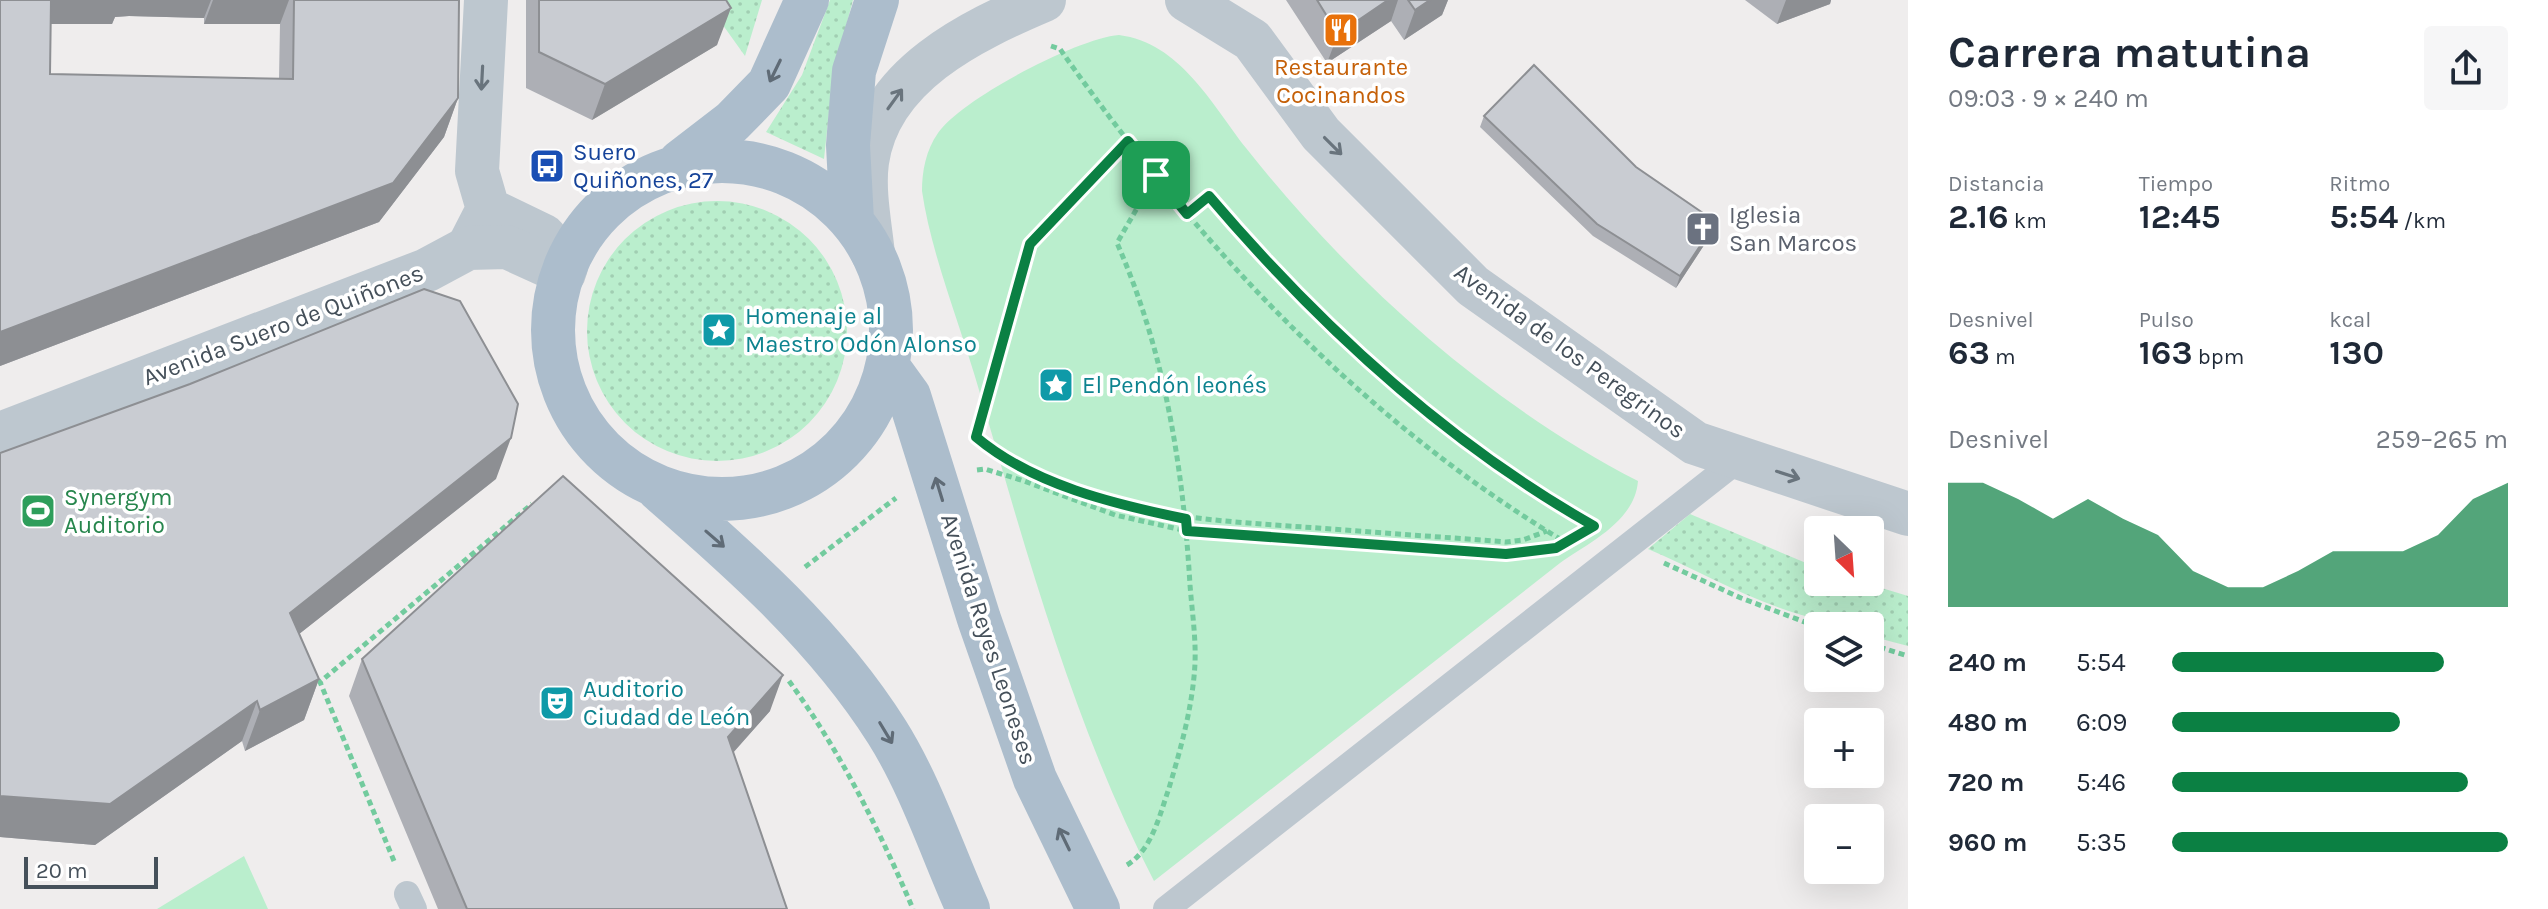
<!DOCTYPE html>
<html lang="es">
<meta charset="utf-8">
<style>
:root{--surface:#fff;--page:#f6f6f7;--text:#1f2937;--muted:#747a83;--accent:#0b8043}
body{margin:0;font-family:Karla,sans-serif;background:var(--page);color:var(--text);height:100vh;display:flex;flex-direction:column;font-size:30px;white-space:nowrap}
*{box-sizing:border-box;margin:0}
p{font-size:26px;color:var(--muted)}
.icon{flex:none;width:44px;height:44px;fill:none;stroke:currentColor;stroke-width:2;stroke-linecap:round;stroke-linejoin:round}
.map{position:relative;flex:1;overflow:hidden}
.details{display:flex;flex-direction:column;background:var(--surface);width:640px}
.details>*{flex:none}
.needle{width:52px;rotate:155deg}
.tools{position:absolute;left:1804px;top:516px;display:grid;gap:16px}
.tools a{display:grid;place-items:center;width:80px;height:80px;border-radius:8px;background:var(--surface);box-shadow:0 8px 32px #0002;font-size:40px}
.scale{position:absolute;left:24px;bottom:20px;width:134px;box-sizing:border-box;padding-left:8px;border:4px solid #45505a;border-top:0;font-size:22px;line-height:28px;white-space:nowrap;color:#45505a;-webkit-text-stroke:6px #fff;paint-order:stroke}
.pin{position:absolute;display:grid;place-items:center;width:68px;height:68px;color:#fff;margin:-34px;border-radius:16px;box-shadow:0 4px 12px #0006}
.round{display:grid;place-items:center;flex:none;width:84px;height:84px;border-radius:8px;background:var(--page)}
.head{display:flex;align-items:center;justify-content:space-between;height:136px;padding:0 40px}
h1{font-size:44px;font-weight:700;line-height:60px}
.metrics{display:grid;grid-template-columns:repeat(3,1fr);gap:12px;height:136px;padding:8px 40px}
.metrics div{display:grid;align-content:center}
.metrics b{font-size:34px;font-weight:700}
.metrics small{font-size:22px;font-weight:400}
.metrics p{font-size:22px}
.chart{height:224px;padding:16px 40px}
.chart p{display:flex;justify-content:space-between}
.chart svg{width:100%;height:144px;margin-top:8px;fill:var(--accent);opacity:.7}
ul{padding:0 40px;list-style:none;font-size:26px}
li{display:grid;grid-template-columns:128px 96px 1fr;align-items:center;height:60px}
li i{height:20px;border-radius:10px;background:var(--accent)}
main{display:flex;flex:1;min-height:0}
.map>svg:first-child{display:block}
.grass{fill:url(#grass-dots)}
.park{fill:#baeecd}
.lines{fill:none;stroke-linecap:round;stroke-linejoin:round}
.path{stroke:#73cb9e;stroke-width:5;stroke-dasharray:6 4;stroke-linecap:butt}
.service{stroke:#bdc7cf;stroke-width:26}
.minor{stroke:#bdc7cf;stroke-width:44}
.tertiary{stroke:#bdc7cf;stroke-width:44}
.primary{stroke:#acbdcc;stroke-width:44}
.wall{fill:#adafb5;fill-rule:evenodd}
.shaded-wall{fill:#8d8f93}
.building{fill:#c9ccd2;stroke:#8d8f93;stroke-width:2}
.oneway{stroke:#5f6b76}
.oneway2{stroke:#69747d}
.route-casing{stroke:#fff;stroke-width:16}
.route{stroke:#0b8043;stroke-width:10}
.labels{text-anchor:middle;stroke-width:7;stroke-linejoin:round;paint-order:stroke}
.food-label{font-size:24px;fill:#c56008;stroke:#fff}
.transit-label{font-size:24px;fill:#164399;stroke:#fff;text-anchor:start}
.worship-label{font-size:24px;fill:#5b616d;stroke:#fff;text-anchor:start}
.culture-label{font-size:24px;fill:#0d838f;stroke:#fff;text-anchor:start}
.street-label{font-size:24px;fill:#45505a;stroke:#fff}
.leisure-label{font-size:24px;fill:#27864d;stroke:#fff;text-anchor:start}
</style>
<main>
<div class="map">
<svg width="1908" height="909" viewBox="0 0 1908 909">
<defs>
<pattern id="grass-dots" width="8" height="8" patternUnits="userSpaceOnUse" patternTransform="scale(2)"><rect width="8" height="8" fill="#baeecd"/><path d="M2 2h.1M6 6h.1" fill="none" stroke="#a1ceb2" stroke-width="1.8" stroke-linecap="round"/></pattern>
</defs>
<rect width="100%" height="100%" fill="#efeded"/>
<!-- grass -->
<path class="grass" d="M705,0H762L745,56Z
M830,0H853L833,75L824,159L766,132L802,75Z
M587 331a130 130 0 1 1 260 0a130 130 0 1 1-260 0Z
M1690,514L1818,568V582H1862L1908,596V646L1870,636V626C1793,626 1718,579 1648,549Z"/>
<!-- park -->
<path class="park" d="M1119,35C1180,43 1211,103 1246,148C1351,281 1487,403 1638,481C1635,521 1590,542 1560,563L1154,881C1074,726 1028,557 979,390C961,327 931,254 922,191C922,171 926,150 938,133C961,99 1078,38 1119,35Z
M244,856L268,909H157Z"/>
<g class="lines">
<!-- path -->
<path class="path" d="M1051,46L1060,49C1197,244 1363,422 1570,545
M1128,141L1030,244L976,437C1068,515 1203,520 1318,528C1381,533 1443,537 1506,542L1523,540L1547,531
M1187,214L1209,196C1319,325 1446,443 1595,526
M977,470L985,469L1024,481L1115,515L1187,531L1506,554L1541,552L1570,542
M1664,563L1741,598L1818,627
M805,567L896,498
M1870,644L1908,656
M789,681C840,751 879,829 913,909
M394,861L320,682L532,504
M1127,865C1152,850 1160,814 1169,788C1181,748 1193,705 1195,663C1196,637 1192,611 1190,585C1183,467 1165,352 1117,243L1156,175"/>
<!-- service -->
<path class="service" d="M407,894L414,909
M1166,909L1739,459"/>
<!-- minor -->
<path class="minor" d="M1187,0L1252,40L1321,134L1473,286L1695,443L1908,514
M488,209L544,236L566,267
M468,248L488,209L477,171L486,0
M873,254C870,225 863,191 867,162C879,75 971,31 1044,0"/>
<!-- tertiary -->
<path class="tertiary" d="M0,434L427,270L468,248L507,247L564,273"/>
<!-- primary -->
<path class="primary" d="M553 330a169 169 0 1 1 338 0a169 169 0 1 1-338 0Z
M680,162L732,122L769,84L807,0
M852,221L848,145L854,71L877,0
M888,367L909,396L979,619L1035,779L1098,909
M658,489C742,562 827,637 887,732C921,786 942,851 968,909"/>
</g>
<!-- wall -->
<path class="wall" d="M0,0H459L458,98L444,137L379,222L0,366ZM129,16L204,18V24H280L279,79L50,74V24H112L115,17Z
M526,0H726L717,45L592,120L526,88Z
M1286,0H1448L1442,15L1404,40L1391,21L1327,63Z
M1745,0H1831L1830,4L1777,24Z
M1484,116L1636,167L1712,233L1676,288L1593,236L1480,127Z
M496,479L299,634L319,679L304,720L245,751L242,741L95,845L0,837Z
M362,659L770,711L733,753L787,909H438L349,696Z"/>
<!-- shaded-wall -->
<path class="shaded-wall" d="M45,0H211L204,18L129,16L115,17L112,24H36Z
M213,0H289L280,24H204Z
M1388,0H1398L1391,21L1327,63L1338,34Z
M1430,0H1448L1442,15L1404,40L1415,10Z
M1786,0H1831L1830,4L1777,24Z
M731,8L717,45L592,120L605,84Z
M458,98L444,137L379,222L0,366V332Z
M1716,222L1712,233L1676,288L1680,276Z
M511,438L496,479L275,653L290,613Z
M783,675L770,711L714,774L728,737Z
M319,679L304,720L245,751L260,710Z
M257,701L242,741L95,845L0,837V796Z"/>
<!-- building -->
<path class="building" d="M0,0H51L50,74L293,79L294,0H459L458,98L393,183L0,332Z
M539,0H726L731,8L605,84L539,52Z
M1317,0H1388L1338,34Z
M1408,0H1430L1415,10Z
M1534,65L1636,167L1716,222L1680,276L1597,224L1484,116Z
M424,289L460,301L518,404L511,438L290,613L319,679L260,710L257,701L110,804L0,796V453L190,384Z
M563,476L783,675L728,737L787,909H467L362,659Z"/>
<!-- one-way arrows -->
<defs><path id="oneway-shaft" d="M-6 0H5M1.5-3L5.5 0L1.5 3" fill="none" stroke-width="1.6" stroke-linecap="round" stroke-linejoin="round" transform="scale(2)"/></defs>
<g class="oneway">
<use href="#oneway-shaft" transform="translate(775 71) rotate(116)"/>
<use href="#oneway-shaft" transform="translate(939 489) rotate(-107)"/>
<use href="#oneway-shaft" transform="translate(715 539) rotate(41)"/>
<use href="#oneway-shaft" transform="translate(886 733) rotate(59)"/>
<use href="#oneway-shaft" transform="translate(1064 839) rotate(-116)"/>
</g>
<g class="oneway2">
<use href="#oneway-shaft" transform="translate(482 78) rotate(93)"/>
<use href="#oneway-shaft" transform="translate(895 99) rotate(-54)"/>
<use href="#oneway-shaft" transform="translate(1333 146) rotate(45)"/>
<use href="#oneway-shaft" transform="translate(1788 475) rotate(18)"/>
</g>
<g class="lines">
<defs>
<path id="route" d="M1128,141L1187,214L1209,196C1318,324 1445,442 1594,526L1556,548L1506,554L1187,531L1186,519C1114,504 1033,485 976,437L1030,244Z"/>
</defs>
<!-- route casing -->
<use href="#route" class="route-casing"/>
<!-- route -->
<use href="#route" class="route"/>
</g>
<!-- icons -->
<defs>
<symbol id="restaurant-square" viewBox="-11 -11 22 22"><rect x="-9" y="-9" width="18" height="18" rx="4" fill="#e8710a" stroke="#fff"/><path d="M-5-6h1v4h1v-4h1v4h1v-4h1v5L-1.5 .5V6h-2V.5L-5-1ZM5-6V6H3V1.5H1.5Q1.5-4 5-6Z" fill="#fff"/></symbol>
<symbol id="bus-square" viewBox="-11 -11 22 22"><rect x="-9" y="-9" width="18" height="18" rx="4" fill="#1a4fb4" stroke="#fff"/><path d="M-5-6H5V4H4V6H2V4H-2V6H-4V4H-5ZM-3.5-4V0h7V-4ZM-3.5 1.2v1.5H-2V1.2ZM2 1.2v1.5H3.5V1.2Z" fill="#fff"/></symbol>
<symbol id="church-square" viewBox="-11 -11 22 22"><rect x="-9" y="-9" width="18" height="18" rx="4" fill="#6b7280" stroke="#fff"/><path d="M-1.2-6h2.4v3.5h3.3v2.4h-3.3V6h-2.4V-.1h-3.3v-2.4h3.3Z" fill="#fff"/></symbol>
<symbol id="sight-square" viewBox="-11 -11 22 22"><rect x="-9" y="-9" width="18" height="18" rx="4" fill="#0f9aa8" stroke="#fff"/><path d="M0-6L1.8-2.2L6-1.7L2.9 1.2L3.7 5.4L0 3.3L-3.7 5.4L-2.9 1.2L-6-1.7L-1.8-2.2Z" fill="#fff"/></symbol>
<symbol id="stadium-square" viewBox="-11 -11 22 22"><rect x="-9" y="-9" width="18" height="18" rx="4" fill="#2e9e5b" stroke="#fff"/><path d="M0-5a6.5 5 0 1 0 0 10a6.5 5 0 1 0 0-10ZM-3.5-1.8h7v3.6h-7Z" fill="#fff"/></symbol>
<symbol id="theatre-square" viewBox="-11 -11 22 22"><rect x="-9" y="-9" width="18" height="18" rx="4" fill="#0f9aa8" stroke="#fff"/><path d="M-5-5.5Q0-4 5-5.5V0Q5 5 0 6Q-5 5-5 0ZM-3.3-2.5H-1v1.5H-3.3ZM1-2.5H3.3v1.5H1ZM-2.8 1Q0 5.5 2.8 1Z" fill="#fff"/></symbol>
</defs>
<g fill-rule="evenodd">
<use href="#restaurant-square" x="1321" y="10" width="40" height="40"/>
<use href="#bus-square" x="527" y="146" width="40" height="40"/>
<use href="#church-square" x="1683" y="209" width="40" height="40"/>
<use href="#sight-square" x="699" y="310" width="40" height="40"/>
<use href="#sight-square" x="1036" y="365" width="40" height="40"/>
<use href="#stadium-square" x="18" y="491" width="40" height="40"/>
<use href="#theatre-square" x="537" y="683" width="40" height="40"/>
</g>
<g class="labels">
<!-- food labels -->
<g class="food-label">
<text x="1341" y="75">Restaurante<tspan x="1341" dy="28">Cocinandos</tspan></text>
</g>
<!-- transit labels -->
<g class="transit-label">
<text x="573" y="160">Suero<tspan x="573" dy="28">Quiñones, 27</tspan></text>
</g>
<!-- worship labels -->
<g class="worship-label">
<text x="1729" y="223">Iglesia<tspan x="1729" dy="28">San Marcos</tspan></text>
</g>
<!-- culture labels -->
<g class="culture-label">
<text x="745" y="324">Homenaje al<tspan x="745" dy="28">Maestro Odón Alonso</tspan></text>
<text x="1082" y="393">El Pendón leonés</text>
<text x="583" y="697">Auditorio<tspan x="583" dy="28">Ciudad de León</tspan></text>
</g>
<!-- street labels -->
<g class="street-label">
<text transform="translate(283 325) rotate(-21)" y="8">Avenida Suero de Quiñones</text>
<text transform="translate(1570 351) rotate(36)" y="8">Avenida de los Peregrinos</text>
<text transform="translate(989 639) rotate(72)" y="8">Avenida Reyes Leoneses</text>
</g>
<!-- leisure labels -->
<g class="leisure-label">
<text x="64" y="505">Synergym<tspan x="64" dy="28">Auditorio</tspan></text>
</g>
</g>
</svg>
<div class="tools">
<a><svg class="needle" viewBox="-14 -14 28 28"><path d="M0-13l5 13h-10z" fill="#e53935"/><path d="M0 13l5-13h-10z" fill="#747a83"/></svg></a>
<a><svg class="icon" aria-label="layers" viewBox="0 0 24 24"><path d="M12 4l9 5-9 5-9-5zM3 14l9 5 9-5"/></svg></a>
<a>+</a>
<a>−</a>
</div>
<div class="scale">20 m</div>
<div class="pin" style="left:1156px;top:175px;background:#1e9e55"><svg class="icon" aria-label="arrive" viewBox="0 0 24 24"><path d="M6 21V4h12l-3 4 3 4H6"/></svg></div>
</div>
<section class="details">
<div class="head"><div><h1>Carrera matutina</h1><p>09:03 · 9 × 240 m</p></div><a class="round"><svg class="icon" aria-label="share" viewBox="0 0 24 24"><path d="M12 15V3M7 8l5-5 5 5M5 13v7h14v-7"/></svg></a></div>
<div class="metrics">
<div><p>Distancia</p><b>2.16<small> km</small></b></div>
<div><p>Tiempo</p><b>12:45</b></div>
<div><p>Ritmo</p><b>5:54<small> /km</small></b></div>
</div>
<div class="metrics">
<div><p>Desnivel</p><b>63<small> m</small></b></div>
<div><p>Pulso</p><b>163<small> bpm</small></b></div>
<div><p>kcal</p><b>130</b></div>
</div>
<div class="chart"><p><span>Desnivel</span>259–265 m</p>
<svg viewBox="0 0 160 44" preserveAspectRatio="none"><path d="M0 44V6L10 6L20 11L30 17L40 11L50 17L60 22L70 33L80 38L90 38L100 33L110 27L120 27L130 27L140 22L150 11L160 6V44z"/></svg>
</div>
<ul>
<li><b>240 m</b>5:54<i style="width:81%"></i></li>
<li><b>480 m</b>6:09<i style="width:68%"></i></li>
<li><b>720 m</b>5:46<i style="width:88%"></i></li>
<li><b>960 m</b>5:35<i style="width:100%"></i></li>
</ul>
</section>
</main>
